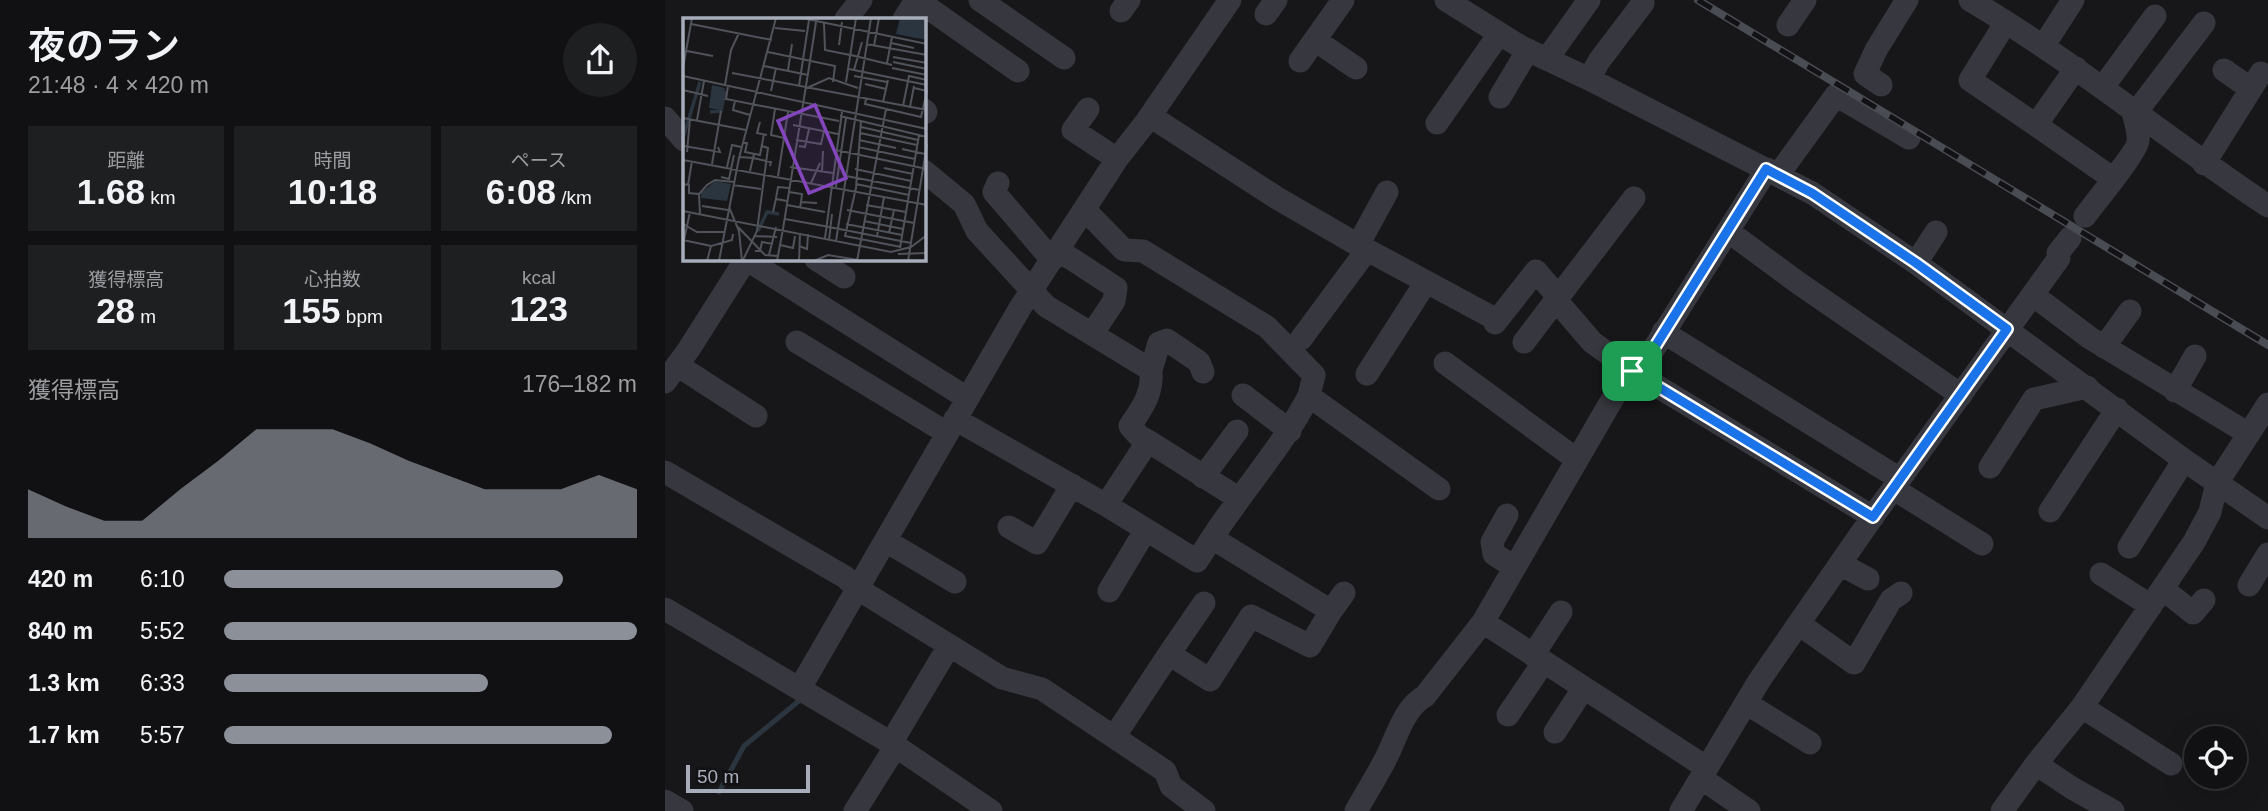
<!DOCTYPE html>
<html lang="ja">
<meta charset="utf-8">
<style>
:root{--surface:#111113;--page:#1e1f21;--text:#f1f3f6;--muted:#9c9da0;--line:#303133;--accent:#8c9099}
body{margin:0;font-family:Arial,"Noto Sans JP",sans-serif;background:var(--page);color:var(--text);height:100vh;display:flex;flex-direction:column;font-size:26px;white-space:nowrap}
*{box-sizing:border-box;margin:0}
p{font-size:23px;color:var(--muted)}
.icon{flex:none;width:38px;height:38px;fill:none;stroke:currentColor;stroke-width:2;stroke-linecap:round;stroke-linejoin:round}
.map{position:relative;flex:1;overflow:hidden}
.side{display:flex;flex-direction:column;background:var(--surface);width:665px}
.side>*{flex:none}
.controls{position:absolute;left:1519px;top:726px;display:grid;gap:14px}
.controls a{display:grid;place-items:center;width:63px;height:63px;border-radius:50%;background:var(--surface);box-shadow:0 7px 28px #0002,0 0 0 2px var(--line);font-size:35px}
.scale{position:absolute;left:21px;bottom:18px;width:124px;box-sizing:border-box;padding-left:7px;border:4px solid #a8adbb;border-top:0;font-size:19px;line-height:24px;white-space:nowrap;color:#a8adbb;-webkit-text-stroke:5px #121214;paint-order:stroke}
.pin{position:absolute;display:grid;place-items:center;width:60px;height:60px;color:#fff;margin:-30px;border-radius:14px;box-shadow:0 4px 10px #0006}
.round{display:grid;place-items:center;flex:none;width:74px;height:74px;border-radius:37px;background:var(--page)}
.headline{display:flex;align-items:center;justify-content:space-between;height:119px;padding:0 28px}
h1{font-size:38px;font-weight:600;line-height:52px}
.stats{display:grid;grid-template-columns:repeat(3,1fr);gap:10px;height:119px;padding:7px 28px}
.stats div{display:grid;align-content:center;border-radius:0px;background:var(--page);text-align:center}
.stats b{font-size:35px;font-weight:600}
.stats small{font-size:19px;font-weight:400}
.stats p{font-size:19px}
.chart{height:196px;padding:14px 28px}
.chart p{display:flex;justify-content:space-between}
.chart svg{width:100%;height:126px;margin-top:7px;fill:var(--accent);opacity:.7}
ul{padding:0 28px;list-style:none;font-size:23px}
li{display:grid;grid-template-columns:112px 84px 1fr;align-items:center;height:52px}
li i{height:18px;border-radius:9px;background:var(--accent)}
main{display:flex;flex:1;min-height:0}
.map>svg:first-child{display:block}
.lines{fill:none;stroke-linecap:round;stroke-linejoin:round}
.stream{stroke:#2b353f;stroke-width:5}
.minor{stroke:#37383f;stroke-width:23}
.rail-casing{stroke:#4a4c54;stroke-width:8}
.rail{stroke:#121214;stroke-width:5;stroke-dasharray:16;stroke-linecap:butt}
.route-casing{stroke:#fff;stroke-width:14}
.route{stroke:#1a73e8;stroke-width:9}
.inset-river{fill:none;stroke:#2b353f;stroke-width:3.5}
.inset-road{fill:none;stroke:#51535a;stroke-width:2}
.view{fill:#8446be;fill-opacity:0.15;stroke:#8446be;stroke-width:3.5}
.inset-edge{fill:none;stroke:#a8adbb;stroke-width:3.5}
</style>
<main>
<section class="side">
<div class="headline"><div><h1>夜のラン</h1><p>21:48 · 4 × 420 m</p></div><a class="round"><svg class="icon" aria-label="share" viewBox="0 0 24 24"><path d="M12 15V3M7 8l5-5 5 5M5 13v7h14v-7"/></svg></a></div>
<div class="stats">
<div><p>距離</p><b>1.68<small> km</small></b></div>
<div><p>時間</p><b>10:18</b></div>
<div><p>ペース</p><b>6:08<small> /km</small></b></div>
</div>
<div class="stats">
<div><p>獲得標高</p><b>28<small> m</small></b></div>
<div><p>心拍数</p><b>155<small> bpm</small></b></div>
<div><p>kcal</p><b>123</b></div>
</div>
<div class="chart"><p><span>獲得標高</span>176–182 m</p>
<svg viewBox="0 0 160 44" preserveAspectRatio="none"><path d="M0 44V27L10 33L20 38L30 38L40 27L50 17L60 6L70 6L80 6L90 11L100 17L110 22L120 27L130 27L140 27L150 22L160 27V44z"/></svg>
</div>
<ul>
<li><b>420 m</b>6:10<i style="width:82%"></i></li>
<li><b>840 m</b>5:52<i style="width:100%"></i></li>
<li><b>1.3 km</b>6:33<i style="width:64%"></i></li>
<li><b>1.7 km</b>5:57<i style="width:94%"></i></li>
</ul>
</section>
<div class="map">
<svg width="1603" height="811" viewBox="0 0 1603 811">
<rect width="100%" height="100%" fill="#171719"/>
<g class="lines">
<!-- stream -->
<path class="stream" d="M54,792L79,746L135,700"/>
<!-- minor -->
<path class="minor" d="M252,0L353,71
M315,0L399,58
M781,0L856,47L924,79L1147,193L1251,263L1519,460L1603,518
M1305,0C1410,62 1502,139 1603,206
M456,11L464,0
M601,14L611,0
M181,19L196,0
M239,19L251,0
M1341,22L1305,80L1371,125L1411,68
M1123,25L1140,0
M650,40L691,68
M1379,45L1408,0
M882,59L924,0
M635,61L678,0
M1559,70L1586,89
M924,79L934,61L978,3
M1216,85L1200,74L1211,50L1242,0
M1438,87L1490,16
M835,97L863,50
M423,109L408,130L452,159
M259,110L261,112
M1472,111L1539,23
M485,116L612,198L693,245L832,320
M0,118L19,140
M772,123L834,34
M1371,125L1447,178
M1539,164L1596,73
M259,171L299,204L312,231L381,306L486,370C488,394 477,408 465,426L474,436L483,441
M1113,175L1171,95L1244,138
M333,183L329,192L387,260
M969,198L891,300L927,342L967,371L1208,517
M420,210L459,250L478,251L602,327L649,375L644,396
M1420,216C1429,204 1473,150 1473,141C1474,130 1469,118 1467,108
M1063,231L1132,282L1296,395
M693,245L722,192
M393,250L451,288L449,301L427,334
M81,259L302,398
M151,259L179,277
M1251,263L1271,232
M1368,295L1425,338L1584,434
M830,323L871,271L888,291L891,300L859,342
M998,332L1235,479
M636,339L702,250
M132,342L282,433
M1439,347L1465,311
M780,363L911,459
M12,365L91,416
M486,370L494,343L502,340L534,362L538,372
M702,374L761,282
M0,382L24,349L81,259
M1510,391L1530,356
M578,395L625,431
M290,419L441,505L532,561L547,538L666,611L679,593
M1325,467L1369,399L1422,387
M0,472L180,577L193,589L337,678L377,689L500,771L506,786L539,811
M538,477L572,431
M1229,489L1317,544
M441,505L483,441L573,498
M1385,511L1452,409
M842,515L827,542L829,554L849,567
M344,527L372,543L407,485
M547,538C579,489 617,447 644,396L774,489
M221,541L290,582
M1464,547L1519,460
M1175,564L1203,579
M1436,574L1486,606
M1584,585L1603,554
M1498,589L1528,613L1539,600
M444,591L480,531
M0,609L226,743L326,811
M1134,624L1189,663L1226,600L1236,593
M504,654L539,603
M868,655L896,612
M135,688L355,308L452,159L481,122L565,0
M1081,703L1145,743
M1417,707L1506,764
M843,715L878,663
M890,732L918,689
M449,737L504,654L545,680L586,616L645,646L666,611
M226,743L284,646
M1371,764L1407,788L1448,811
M1042,768L818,622L959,379L986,353L1102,169
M1036,778L1084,811
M0,801L17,811
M190,811L231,746
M691,811C700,795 710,779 719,762C731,741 737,709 760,696L818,622
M1016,811L1094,681L1204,522L1394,258L1393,253L1405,238
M1337,811L1371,764L1417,707L1529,542L1545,512L1552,483L1603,404"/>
<defs>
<path id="rail" d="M1033,0L1603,345"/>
</defs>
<!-- rail casing -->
<use href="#rail" class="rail-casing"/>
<!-- rail -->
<use href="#rail" class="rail"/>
</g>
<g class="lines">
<defs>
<path id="route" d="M1101,169L1147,193L1251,263L1342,329L1208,517L967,371L986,353Z"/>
</defs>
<!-- route casing -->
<use href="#route" class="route-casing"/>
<!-- route -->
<use href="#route" class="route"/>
</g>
<!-- overview -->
<g transform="translate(18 18)">
<rect width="243" height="243" fill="#171719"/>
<path d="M217,0H243V22L213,16ZM29,67L42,70L37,92L26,90ZM32,163L48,166L44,183L18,180V175Z" fill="#2b353f"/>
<path class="inset-river" d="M27,94L38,93L42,73M0,120L17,64M75,213L84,194L96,196"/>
<path class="inset-road" d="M119,0L244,26M141,5L142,32L167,37M8,6L89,22M92,10L122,13M208,25L231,30M183,26L244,37M156,27L159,4M191,28L196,0M4,33L30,38M85,34L152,48L150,64M168,37L209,47M210,39L244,45M127,43L133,4M210,44L244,51M204,45L209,19M81,48L125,57M0,50L9,0M209,50L244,57M166,51L244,67M105,52L109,26M171,52L179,24M49,55L244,92M0,58L244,111M171,58L204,64M163,64L173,0M182,66L203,71M42,67L48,32L56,15M45,68L43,81L156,103M116,68L126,2M126,69L146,60L175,70M0,72L25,78M88,73L93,50M183,81L182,86L238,99L244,73L231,70M52,83L50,92L67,97M200,84L205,62M220,88L226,58L244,62M227,89L231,68M92,91L88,117L101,120M157,98L244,119M0,100L63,112M14,102L21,63M178,103L173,170L162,218L218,229M77,104L74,115L84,117M110,107L155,116M178,109L235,122M177,115L234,127M1,121L0,128L37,134L35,129M113,122L138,126L141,113M176,122L213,130M60,125H64L62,134L77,137L81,116M116,128L122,129L126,111M175,129L232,141M219,131L242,136M153,132L244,151M4,134L7,101M71,136L70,140L88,144L87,148M57,139L70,140L67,153M0,142L244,187M29,146L38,93M44,149L49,127L58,129M107,149L150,155M201,150L230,156M172,151L228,163M139,154L140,133M95,158L105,94M163,158L237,172M38,159L46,161L51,137M128,165L137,145M0,166L6,167V175L16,176M173,166L226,177M5,167L9,143M50,167L78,171M153,169L163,100M106,174L119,176L118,184M93,180L95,169L106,170M104,187L142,194M183,187L223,194M19,188L45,192M46,189L56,213L59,243M117,190L118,184L134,185M164,192L231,205M0,193L208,234L228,229L244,217M90,194L93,181L104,183M17,196L16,176L24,167L32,162L51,164M102,201L141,208M181,203L220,211M0,206L14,214H41M163,206L219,217M141,208L228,225M55,209L82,237L95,238M100,211L127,43M206,215L211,192M72,218L94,219M194,218L201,179M142,220L159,94M0,222L28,228M1,222L7,194M146,222L149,196M153,223L188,0M97,227L110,230L112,218M116,228L124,231L125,216M217,230L236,117M72,233H77L79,224L90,226M215,236L244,235M86,237L93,209M60,242L74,213L85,130L79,128M24,243L28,228L49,222L50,216M36,243L56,140L93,0M94,243L100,211M116,243L117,215M131,243L145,237L181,243M174,243L203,91M225,243L244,126"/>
<path class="view" d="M132,87L163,160L126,175L95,103Z"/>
<rect width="243" height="243" class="inset-edge"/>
</g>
</svg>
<div class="controls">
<a><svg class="icon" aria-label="locate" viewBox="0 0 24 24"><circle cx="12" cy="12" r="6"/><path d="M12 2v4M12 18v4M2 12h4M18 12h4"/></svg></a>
</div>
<div class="scale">50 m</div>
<div class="pin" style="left:967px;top:371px;background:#1e9e55"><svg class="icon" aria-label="arrive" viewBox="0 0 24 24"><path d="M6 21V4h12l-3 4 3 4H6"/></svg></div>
</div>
</main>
